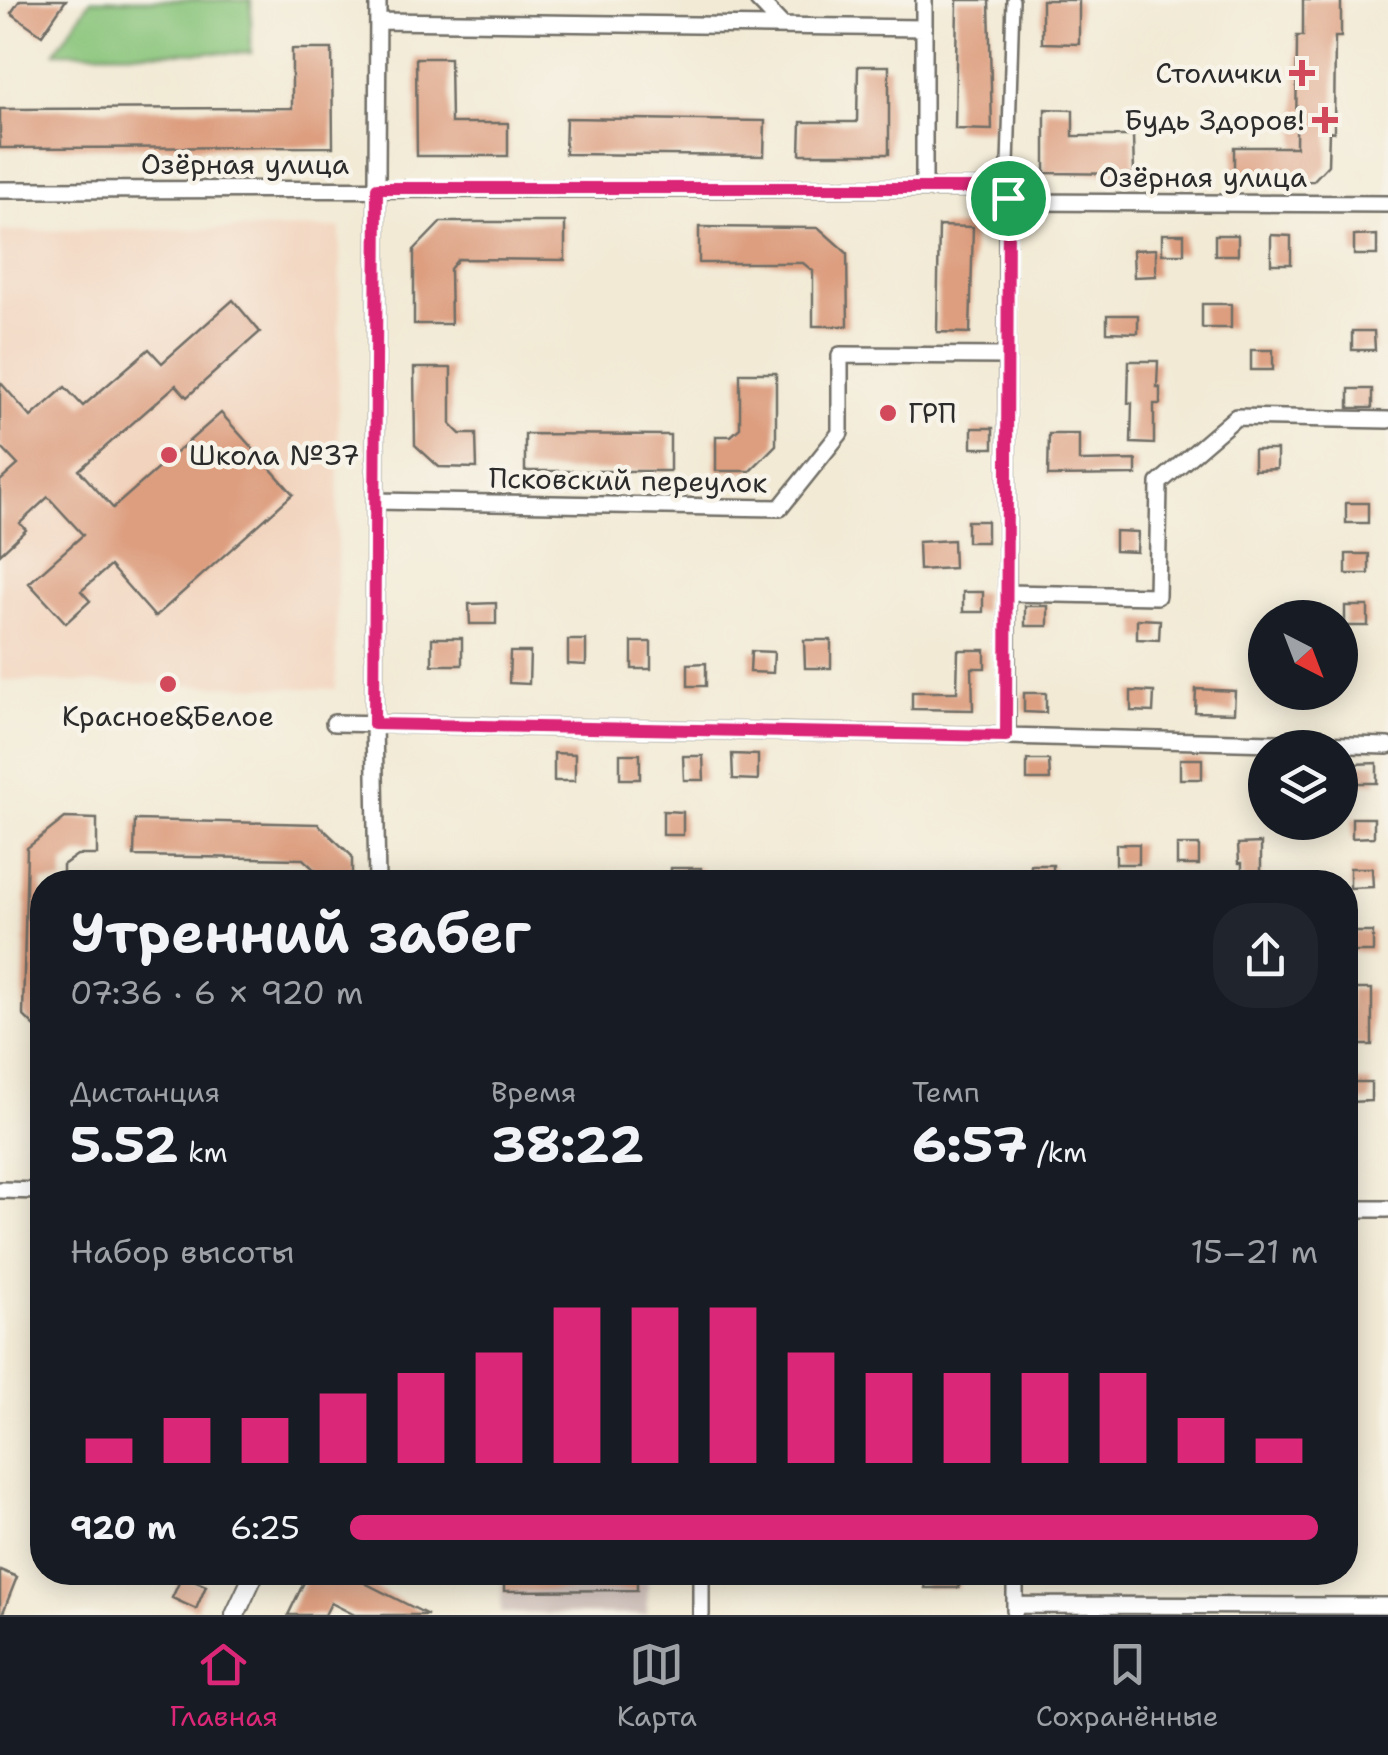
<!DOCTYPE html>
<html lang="ru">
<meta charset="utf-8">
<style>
:root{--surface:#171b24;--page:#20242c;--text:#f1f3f6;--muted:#9ea1a6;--line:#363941;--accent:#db2777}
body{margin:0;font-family:"Shantell Sans",sans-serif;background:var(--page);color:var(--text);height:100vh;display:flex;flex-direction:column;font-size:38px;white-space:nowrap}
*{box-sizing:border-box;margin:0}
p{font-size:32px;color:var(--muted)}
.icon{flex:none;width:55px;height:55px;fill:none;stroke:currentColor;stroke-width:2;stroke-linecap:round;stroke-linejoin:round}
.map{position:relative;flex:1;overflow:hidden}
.details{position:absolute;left:30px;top:870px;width:1328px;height:715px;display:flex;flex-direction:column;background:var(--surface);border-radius:40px;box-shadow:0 5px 25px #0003}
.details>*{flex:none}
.needle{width:65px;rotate:138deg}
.controls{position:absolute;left:1248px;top:600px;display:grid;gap:20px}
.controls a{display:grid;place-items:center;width:110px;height:110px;border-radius:50%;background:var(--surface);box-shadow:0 5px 25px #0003;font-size:50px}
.pin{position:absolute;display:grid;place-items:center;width:85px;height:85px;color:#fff;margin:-42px;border:5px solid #fff;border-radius:50%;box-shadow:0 2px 10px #0007}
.round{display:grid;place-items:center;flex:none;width:105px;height:105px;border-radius:40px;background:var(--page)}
.headline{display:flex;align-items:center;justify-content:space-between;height:170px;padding:0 40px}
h1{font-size:55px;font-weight:700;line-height:75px}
.stats{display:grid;grid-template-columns:repeat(3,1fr);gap:15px;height:170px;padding:10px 40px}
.stats div{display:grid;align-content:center}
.stats b{font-size:50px;font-weight:700}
.stats small{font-size:28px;font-weight:400}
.stats p{font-size:28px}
.chart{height:280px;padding:20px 40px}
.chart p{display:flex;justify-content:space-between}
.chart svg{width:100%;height:180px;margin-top:10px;stroke:var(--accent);stroke-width:6}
ul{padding:0 40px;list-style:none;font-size:32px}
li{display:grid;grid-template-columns:160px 120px 1fr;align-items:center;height:75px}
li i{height:25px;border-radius:12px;background:var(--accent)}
.tabs{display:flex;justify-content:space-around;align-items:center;height:140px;border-top:2px solid var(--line);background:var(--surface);font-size:28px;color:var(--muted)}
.tabs a{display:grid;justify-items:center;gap:5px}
.tabs .current{color:var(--accent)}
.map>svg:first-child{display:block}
.built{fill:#f2d4be}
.industrial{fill:#cfc0ba}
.green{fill:#88c47a;stroke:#5a7852;stroke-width:2.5}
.building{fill:#dd9e7f}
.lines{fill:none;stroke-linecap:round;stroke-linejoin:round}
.pedestrian-casing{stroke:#716e66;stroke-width:16}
.minor-casing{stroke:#716e66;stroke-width:20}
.tertiary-casing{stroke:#716e66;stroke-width:22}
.pedestrian{stroke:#fff;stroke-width:11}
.minor{stroke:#fff;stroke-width:15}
.tertiary{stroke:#fff;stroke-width:18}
.route-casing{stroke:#fff;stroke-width:20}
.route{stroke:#db2777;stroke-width:12}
.poi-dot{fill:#d1495b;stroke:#f7f3e8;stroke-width:4}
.labels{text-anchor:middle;stroke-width:9;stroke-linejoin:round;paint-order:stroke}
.poi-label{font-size:28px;fill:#2b2b2b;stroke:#f7f3e8;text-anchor:end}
.street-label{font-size:28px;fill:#2b2b2b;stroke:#f7f3e8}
</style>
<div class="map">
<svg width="1388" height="1615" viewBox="0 0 1388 1615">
<rect width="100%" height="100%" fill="#f7f3e8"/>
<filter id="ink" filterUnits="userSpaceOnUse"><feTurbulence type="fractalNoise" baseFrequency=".01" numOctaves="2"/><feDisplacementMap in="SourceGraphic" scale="20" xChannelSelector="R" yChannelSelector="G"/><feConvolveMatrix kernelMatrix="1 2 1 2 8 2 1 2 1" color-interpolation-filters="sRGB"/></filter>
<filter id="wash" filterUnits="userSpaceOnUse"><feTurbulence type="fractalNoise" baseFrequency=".0048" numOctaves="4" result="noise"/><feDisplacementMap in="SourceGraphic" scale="40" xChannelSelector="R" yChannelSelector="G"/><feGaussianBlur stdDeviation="2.25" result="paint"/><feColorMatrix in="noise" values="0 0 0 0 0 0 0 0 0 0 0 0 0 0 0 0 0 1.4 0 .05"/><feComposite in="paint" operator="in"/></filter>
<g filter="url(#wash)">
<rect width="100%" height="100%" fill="#f2ead5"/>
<!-- built -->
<path class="built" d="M340,228L336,689L0,680V231Z"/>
<!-- industrial -->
<path class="industrial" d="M502,1573H648L647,1615L501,1613Z"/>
<!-- green -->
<path class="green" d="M91,0H251V53L55,52Z"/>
<g id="blocks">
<!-- building -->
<path class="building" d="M20,0H66L42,35L11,13Z
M957,0H989L992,130L955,129Z
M1042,0H1079V44L1042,43Z
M1303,0H1341V37H1335L1334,132L1329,131L1328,165L1313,181L1234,182V147H1296L1297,36H1303Z
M292,49H332L333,147L0,148V109L292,108Z
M416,58H450L451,123H508V156H417Z
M858,66H889V154H800L801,122H857Z
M1045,109L1073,110V136H1133L1134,174L1045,173Z
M566,118L765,121L764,156L565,154Z
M441,222H565V260L458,259L450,269L451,324H414V250Z
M939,226L973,227L970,333L937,332Z
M699,227L819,228L847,253L848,326H813V271L803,263H699Z
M1162,234H1184V254H1162Z
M1215,235H1238V255H1215Z
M1271,235L1291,236V264H1271Z
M1377,235V255H1354V236Z
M1156,249V276L1134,277L1133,250Z
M233,300L260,332L187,397L176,385L79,470L113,508L221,413L293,494L155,617L110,566L81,591L90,601L66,623L29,583L83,535L48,497L20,523L26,530L0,554V481L18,465L0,446V382L31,417L65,387L83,406L149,349L162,363Z
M1202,304H1231V328H1202Z
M1107,315H1138V333L1107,332Z
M1352,331H1374L1375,350H1352Z
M1251,350H1273V370H1251Z
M1129,361H1158L1157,387H1160V404H1154V444L1131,443L1132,403H1128Z
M414,368H451V425L460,434H476L477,468L439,467L415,445Z
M740,373H776V445L750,471H716V436H731L740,428Z
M1349,389H1372V408H1349Z
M972,428H993V448H972Z
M525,434L670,435V471H525Z
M1049,434H1079V461L1136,460V475L1048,476Z
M1254,450H1277V469L1254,470Z
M1346,503H1368V523H1346Z
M967,521H987V542H967Z
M1115,531L1138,532L1137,552L1115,551Z
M953,540L954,568L919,570L918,542Z
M1346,554H1369V574H1346Z
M963,592H983V612H963Z
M496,603V624H470L469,604Z
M1025,606H1048V626H1025Z
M1345,606H1368V626H1345Z
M1137,619L1160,620L1159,640L1137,639Z
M432,638H462V665H432Z
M568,640H586V665L568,664Z
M804,640H831V668H805Z
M632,642H651V669H632Z
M958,650H985V668H972L973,710L912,709V692H957Z
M751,651L774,652L773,673L750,672Z
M510,652H530L529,684L509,683Z
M706,663V686H688V664Z
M1196,689L1235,691L1234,713L1195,712Z
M1131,691L1154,692L1153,712L1131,711Z
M1024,693H1046V713L1024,712Z
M554,753L575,754V781H554Z
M620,754H640V779H620Z
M732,754L758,755V780L733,779Z
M683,756H703L704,780H684Z
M1180,759H1202V779H1180Z
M1027,760H1049L1050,780H1027Z
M1377,763V783H1355L1354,764Z
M663,811L683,812V835H663Z
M65,818L97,819V855H77L63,865V882H42V1034L23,1015L27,848Z
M1352,818H1374V837L1352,838Z
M135,820L318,824L352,856V882H317V872L303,859L134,856Z
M1261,843V882H1242V863H1239L1238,844Z
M1116,844H1139V864H1116Z
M1177,845H1199V865H1177Z
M1031,865H1053V882H1030Z
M671,868H701L700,882H670Z
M1350,868H1372L1373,887L1350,888Z
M1351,932H1373V952H1351Z
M1350,989H1372V1045H1349Z
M1349,1082H1371V1101L1349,1102Z
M0,1570L17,1577L2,1615H0Z
M309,1572H343L428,1615H355L331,1603L325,1615H288Z
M504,1572H637V1590L504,1591Z
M926,1572H959V1588H925Z
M182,1576L206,1586L196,1609L172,1598Z"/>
</g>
</g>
<g filter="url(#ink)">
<use href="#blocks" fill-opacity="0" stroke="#716e66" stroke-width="2.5"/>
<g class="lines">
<defs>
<path id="pedestrian" d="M1007,198L1013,0"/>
<path id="minor" d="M758,0L783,26
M378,21L924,28
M924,188V0
M0,190L986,188L1021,202L1388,204
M375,501L780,508L840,433V355L1007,356
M1007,593L1157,596L1159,483L1236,417L1388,420
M334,723L1007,736L1388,746
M1007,736V198
M377,882L374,723L378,0
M0,1190L42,1191
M1345,1209H1388
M701,1572V1615
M1015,1572V1611
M1015,1605L1388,1606"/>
<path id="tertiary" d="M235,1615L255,1572"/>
</defs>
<!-- pedestrian casing -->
<use href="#pedestrian" class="pedestrian-casing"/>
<!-- minor casing -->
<use href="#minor" class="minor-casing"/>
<!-- tertiary casing -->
<use href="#tertiary" class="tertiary-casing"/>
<!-- pedestrian -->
<use href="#pedestrian" class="pedestrian"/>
<!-- minor -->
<use href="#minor" class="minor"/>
<!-- tertiary -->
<use href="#tertiary" class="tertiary"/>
</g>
</g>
<g class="lines" filter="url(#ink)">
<defs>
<path id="route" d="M377,188H986L1008,198L1006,736L374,724Z"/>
</defs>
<!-- route casing -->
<use href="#route" class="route-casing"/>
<!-- route -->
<use href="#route" class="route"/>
</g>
<!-- markers -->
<g class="poi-dot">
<path d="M1297 58h10v10h10v10h-10v10h-10v-10h-10v-10h10z"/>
<path d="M1320 105h10v10h10v10h-10v10h-10v-10h-10v-10h10z"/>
<circle cx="888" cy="413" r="10"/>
<circle cx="169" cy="455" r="10"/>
<circle cx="168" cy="684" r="10"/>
</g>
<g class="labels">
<!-- poi labels -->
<g class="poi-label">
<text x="1282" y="83">Столички</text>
<text x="1305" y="130">Будь Здоров!</text>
<text x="908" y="423" text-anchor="start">ГРП</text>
<text x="189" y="465" text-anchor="start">Школа №37</text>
<text x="168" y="726" text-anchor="middle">Красное&amp;Белое</text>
</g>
<!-- street labels -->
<g class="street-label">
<text x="245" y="174">Озёрная улица</text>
<text x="1203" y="187">Озёрная улица</text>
<text transform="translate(628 480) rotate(1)" y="10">Псковский переулок</text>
</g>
</g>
</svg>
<div class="controls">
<a><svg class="needle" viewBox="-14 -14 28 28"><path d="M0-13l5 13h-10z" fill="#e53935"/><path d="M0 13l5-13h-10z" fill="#9ea1a6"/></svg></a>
<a><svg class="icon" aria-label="layers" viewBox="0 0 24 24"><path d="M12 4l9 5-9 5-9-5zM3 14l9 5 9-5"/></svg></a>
</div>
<div class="pin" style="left:1008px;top:198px;background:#1e9e55"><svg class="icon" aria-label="arrive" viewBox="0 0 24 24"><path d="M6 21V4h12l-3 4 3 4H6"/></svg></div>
<section class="details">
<div class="headline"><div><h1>Утренний забег</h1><p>07:36 · 6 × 920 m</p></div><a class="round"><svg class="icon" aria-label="share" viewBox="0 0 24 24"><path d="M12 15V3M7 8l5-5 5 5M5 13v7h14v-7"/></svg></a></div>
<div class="stats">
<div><p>Дистанция</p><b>5.52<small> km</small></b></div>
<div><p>Время</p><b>38:22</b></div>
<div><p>Темп</p><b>6:57<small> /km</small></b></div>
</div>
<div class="chart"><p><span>Набор высоты</span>15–21 m</p>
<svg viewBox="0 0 160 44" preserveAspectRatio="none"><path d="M5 44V38M15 44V33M25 44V33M35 44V27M45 44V22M55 44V17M65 44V6M75 44V6M85 44V6M95 44V17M105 44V22M115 44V22M125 44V22M135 44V22M145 44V33M155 44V38"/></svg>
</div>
<ul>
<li><b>920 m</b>6:25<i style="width:100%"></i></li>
</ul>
</section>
</div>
<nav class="tabs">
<a class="current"><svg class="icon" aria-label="home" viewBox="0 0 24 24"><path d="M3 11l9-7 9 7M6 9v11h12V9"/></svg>Главная</a>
<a><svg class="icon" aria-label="map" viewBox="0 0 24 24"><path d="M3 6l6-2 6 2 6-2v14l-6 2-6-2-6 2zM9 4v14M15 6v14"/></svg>Карта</a>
<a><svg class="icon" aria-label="saved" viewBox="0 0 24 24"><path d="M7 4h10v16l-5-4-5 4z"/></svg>Сохранённые</a>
</nav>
